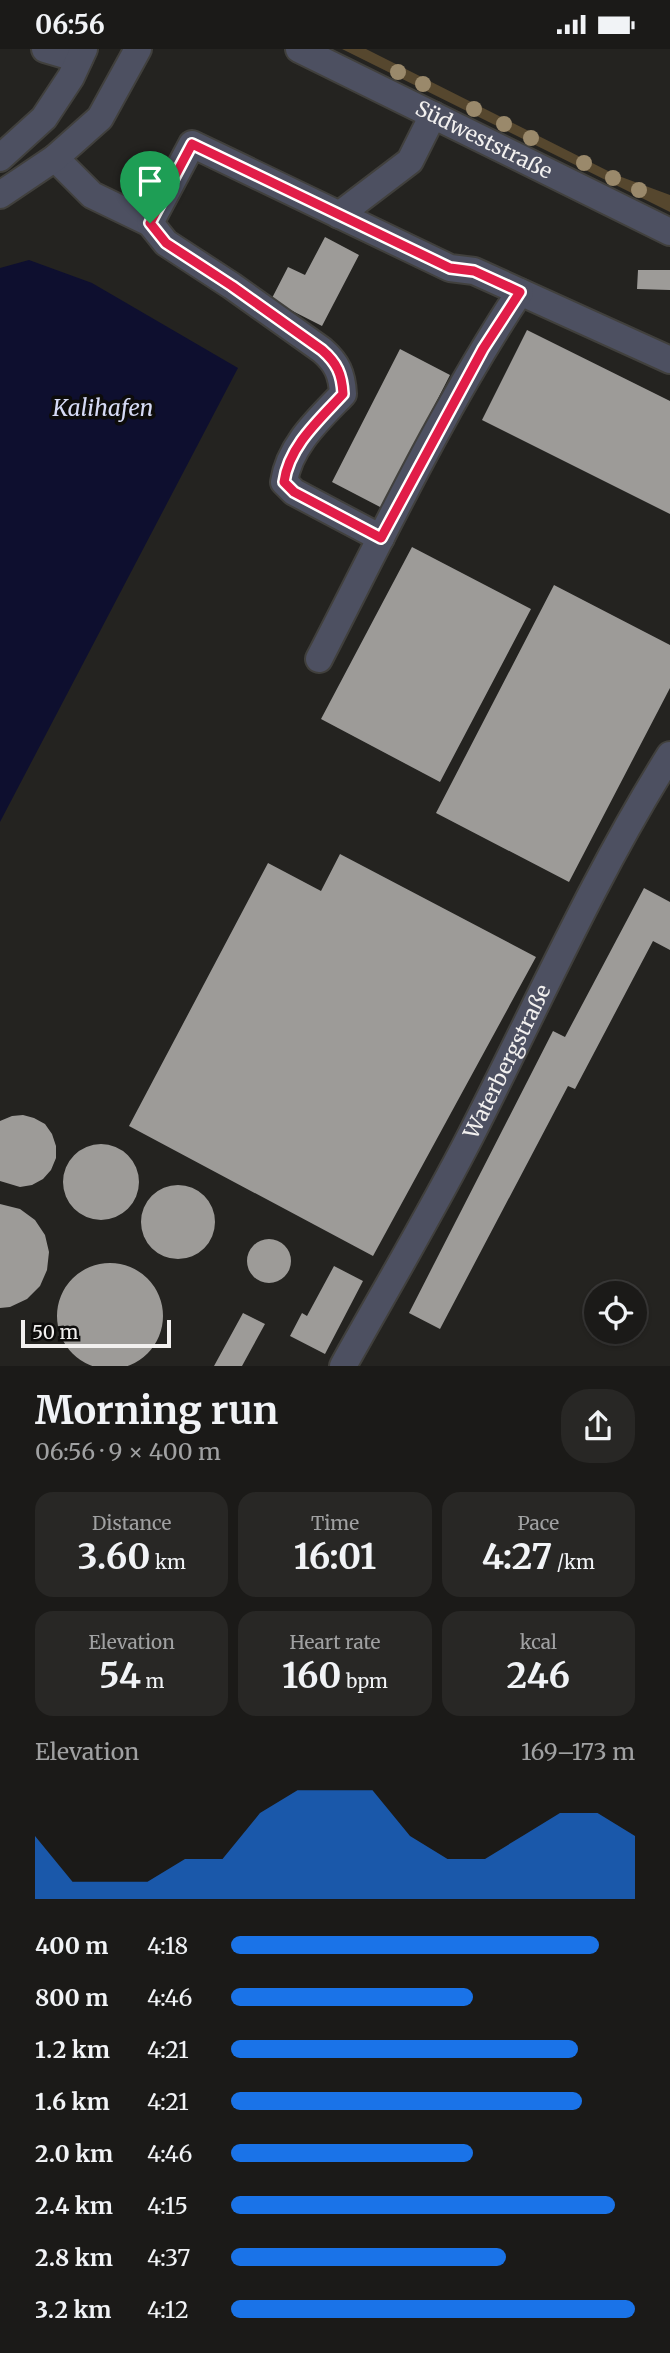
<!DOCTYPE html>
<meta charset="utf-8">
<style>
:root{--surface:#1b1a18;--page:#282725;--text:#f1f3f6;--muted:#a0a1a2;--line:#393837;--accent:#1a73e8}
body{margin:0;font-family:Merriweather,serif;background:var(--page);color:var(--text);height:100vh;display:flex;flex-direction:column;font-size:26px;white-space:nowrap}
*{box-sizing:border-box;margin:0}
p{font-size:23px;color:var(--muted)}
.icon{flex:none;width:38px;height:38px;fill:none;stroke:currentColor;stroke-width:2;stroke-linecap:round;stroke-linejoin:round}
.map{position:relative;height:1317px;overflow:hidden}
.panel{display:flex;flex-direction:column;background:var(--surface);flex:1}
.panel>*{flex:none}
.tools{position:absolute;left:584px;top:1232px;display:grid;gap:14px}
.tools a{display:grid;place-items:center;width:63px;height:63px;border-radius:50%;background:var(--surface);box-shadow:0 2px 5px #0004,0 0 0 2px var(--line);font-size:35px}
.scale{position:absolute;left:21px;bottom:18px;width:150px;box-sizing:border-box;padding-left:7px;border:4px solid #f2f0ef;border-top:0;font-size:19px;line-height:24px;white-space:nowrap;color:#f2f0ef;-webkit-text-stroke:5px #0d0c0b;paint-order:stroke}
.pin{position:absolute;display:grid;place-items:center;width:60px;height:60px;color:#fff;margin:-72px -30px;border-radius:50% 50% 50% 0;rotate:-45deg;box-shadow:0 0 7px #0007}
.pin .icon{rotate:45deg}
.round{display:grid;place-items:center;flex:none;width:74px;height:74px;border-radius:28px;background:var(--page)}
.overview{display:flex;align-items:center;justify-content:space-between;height:119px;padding:0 35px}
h1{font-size:38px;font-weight:700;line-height:52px}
.stats{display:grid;grid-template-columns:repeat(3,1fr);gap:10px;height:119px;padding:7px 35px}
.stats div{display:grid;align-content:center;border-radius:18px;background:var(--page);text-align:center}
.stats b{font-size:35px;font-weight:700}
.stats small{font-size:19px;font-weight:400}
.stats p{font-size:19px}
.chart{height:196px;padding:14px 35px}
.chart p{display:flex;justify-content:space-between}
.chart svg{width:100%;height:126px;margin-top:7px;fill:var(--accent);opacity:.7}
ul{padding:0 35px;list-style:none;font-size:23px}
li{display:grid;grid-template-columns:112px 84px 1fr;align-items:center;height:52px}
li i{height:18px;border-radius:9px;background:var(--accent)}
.status{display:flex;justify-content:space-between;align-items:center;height:49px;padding:0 35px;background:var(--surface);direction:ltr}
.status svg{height:19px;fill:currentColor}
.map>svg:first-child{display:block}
.green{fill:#56472e}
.water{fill:#0e0f2f}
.building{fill:#9d9b98}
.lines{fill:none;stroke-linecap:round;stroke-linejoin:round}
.minor-casing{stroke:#41403d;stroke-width:30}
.minor{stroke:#4d5061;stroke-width:26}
.tree{fill:#9a896b}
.route-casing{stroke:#fff;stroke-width:14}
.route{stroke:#e11d48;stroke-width:9}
.labels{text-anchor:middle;stroke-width:7;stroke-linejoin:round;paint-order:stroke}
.street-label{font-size:21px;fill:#f2f0ef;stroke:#0d0c0b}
.water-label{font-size:23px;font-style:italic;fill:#d5daf5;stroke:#0d0c0b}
</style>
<div class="status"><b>06:56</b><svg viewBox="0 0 49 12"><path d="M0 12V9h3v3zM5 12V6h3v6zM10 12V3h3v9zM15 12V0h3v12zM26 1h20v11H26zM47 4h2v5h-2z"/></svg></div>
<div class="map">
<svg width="670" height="1317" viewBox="0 0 670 1317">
<rect width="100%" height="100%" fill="#242320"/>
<!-- green -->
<path class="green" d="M342,0H366L616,126L670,146V163Z"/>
<!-- water -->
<path class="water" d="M29,211L92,234L238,319L0,773V219Z"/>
<!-- building -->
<path class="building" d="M325,188L359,206L322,277L271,251L288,218L305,226Z
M638,221H670V241L637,240Z
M527,281L670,352V465L482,371Z
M400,300L450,326L382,459L332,433Z
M412,498L531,560L440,733L321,670Z
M554,536L670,596V639L569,833L436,764Z
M340,805L536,908L373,1207L129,1077L268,814L321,842Z
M644,839L670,853V901L653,892L575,1040L568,1037L440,1280L409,1264L553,982L565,988Z
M23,1066L34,1069L45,1075L52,1085L56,1097V1109L51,1121L43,1130L32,1136L20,1138L0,1132V1072L12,1067Z
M63 1133a38 38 0 1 1 76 0a38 38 0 1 1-76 0Z
M141 1173a37 37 0 1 1 74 0a37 37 0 1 1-74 0Z
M0,1155L20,1160L35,1171L45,1186L49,1203L47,1221L40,1237L27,1250L10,1258L0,1259Z
M247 1212a22 22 0 1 1 44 0a22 22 0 1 1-44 0Z
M57 1267a53 53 0 1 1 106 0a53 53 0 1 1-106 0Z
M334,1217L363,1232L325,1305L290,1287L302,1264L307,1267Z
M243,1264L265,1275L242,1317H214Z"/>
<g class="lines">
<defs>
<g id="minor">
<path d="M45,0L79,10"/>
<path id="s1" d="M299,0L670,183"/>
<path d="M0,109L44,69L71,28L84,0"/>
<path d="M55,109L92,146L150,174L192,95L450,219L474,222L670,311"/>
<path d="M0,146L55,109L100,69L138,0"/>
<path d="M339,166L410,112L433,66"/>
<path d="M150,174L166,194L232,237L322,301C337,314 342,325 343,345C319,370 289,397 284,433L294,443L381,489"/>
<path d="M319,610C383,486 443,359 520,243"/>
<path id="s2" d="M343,1317C386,1240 431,1164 471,1086C536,959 594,827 670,706"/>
</g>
</defs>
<!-- minor casing -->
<use href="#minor" class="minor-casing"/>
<!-- minor -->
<use href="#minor" class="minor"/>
</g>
<!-- trees -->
<g class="tree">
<circle cx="398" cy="23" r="8"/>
<circle cx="423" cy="35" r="8"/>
<circle cx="474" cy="60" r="8"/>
<circle cx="504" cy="75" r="8"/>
<circle cx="531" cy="89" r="8"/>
<circle cx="584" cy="114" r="8"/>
<circle cx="613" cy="129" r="8"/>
<circle cx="639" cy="141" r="8"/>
</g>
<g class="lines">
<defs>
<path id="route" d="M192,95L450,219L474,222L520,243L483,300L381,489L294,443L284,433C289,397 319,371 343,345C342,325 337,314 322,301L232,237L166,194L150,174Z"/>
</defs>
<!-- route casing -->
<use href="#route" class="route-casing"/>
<!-- route -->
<use href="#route" class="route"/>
</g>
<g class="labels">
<!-- street labels -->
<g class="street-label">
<text dy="7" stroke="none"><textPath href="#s1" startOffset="206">Südweststraße</textPath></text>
<text dy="7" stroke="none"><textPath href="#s2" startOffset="346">Waterbergstraße</textPath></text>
</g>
<!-- water labels -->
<g class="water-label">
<text x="103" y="367">Kalihafen</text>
</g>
</g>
</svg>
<div class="tools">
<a><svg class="icon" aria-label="locate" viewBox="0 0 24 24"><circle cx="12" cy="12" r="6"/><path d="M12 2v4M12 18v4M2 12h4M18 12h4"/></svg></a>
</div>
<div class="scale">50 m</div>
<div class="pin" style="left:150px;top:174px;background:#1e9e55"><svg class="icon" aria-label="arrive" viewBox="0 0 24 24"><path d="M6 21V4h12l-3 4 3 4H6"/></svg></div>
</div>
<section class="panel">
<div class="overview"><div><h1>Morning run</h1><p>06:56 · 9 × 400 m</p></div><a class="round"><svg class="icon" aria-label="share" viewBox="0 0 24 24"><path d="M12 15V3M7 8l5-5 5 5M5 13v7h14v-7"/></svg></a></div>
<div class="stats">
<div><p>Distance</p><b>3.60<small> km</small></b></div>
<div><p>Time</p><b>16:01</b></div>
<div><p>Pace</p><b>4:27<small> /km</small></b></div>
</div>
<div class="stats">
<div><p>Elevation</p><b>54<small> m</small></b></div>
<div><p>Heart rate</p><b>160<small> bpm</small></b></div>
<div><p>kcal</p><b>246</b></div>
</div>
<div class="chart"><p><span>Elevation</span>169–173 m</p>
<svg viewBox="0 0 160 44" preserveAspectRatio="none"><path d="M0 44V22L10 38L20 38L30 38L40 30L50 30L60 14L70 6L80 6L90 6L100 22L110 30L120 30L130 22L140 14L150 14L160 22V44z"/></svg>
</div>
<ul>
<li><b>400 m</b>4:18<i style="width:91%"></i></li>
<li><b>800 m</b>4:46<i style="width:60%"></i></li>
<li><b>1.2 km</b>4:21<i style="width:86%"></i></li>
<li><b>1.6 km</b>4:21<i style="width:87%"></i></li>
<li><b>2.0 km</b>4:46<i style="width:60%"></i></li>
<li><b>2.4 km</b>4:15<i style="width:95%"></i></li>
<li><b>2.8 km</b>4:37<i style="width:68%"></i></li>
<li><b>3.2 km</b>4:12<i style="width:100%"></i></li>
</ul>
</section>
